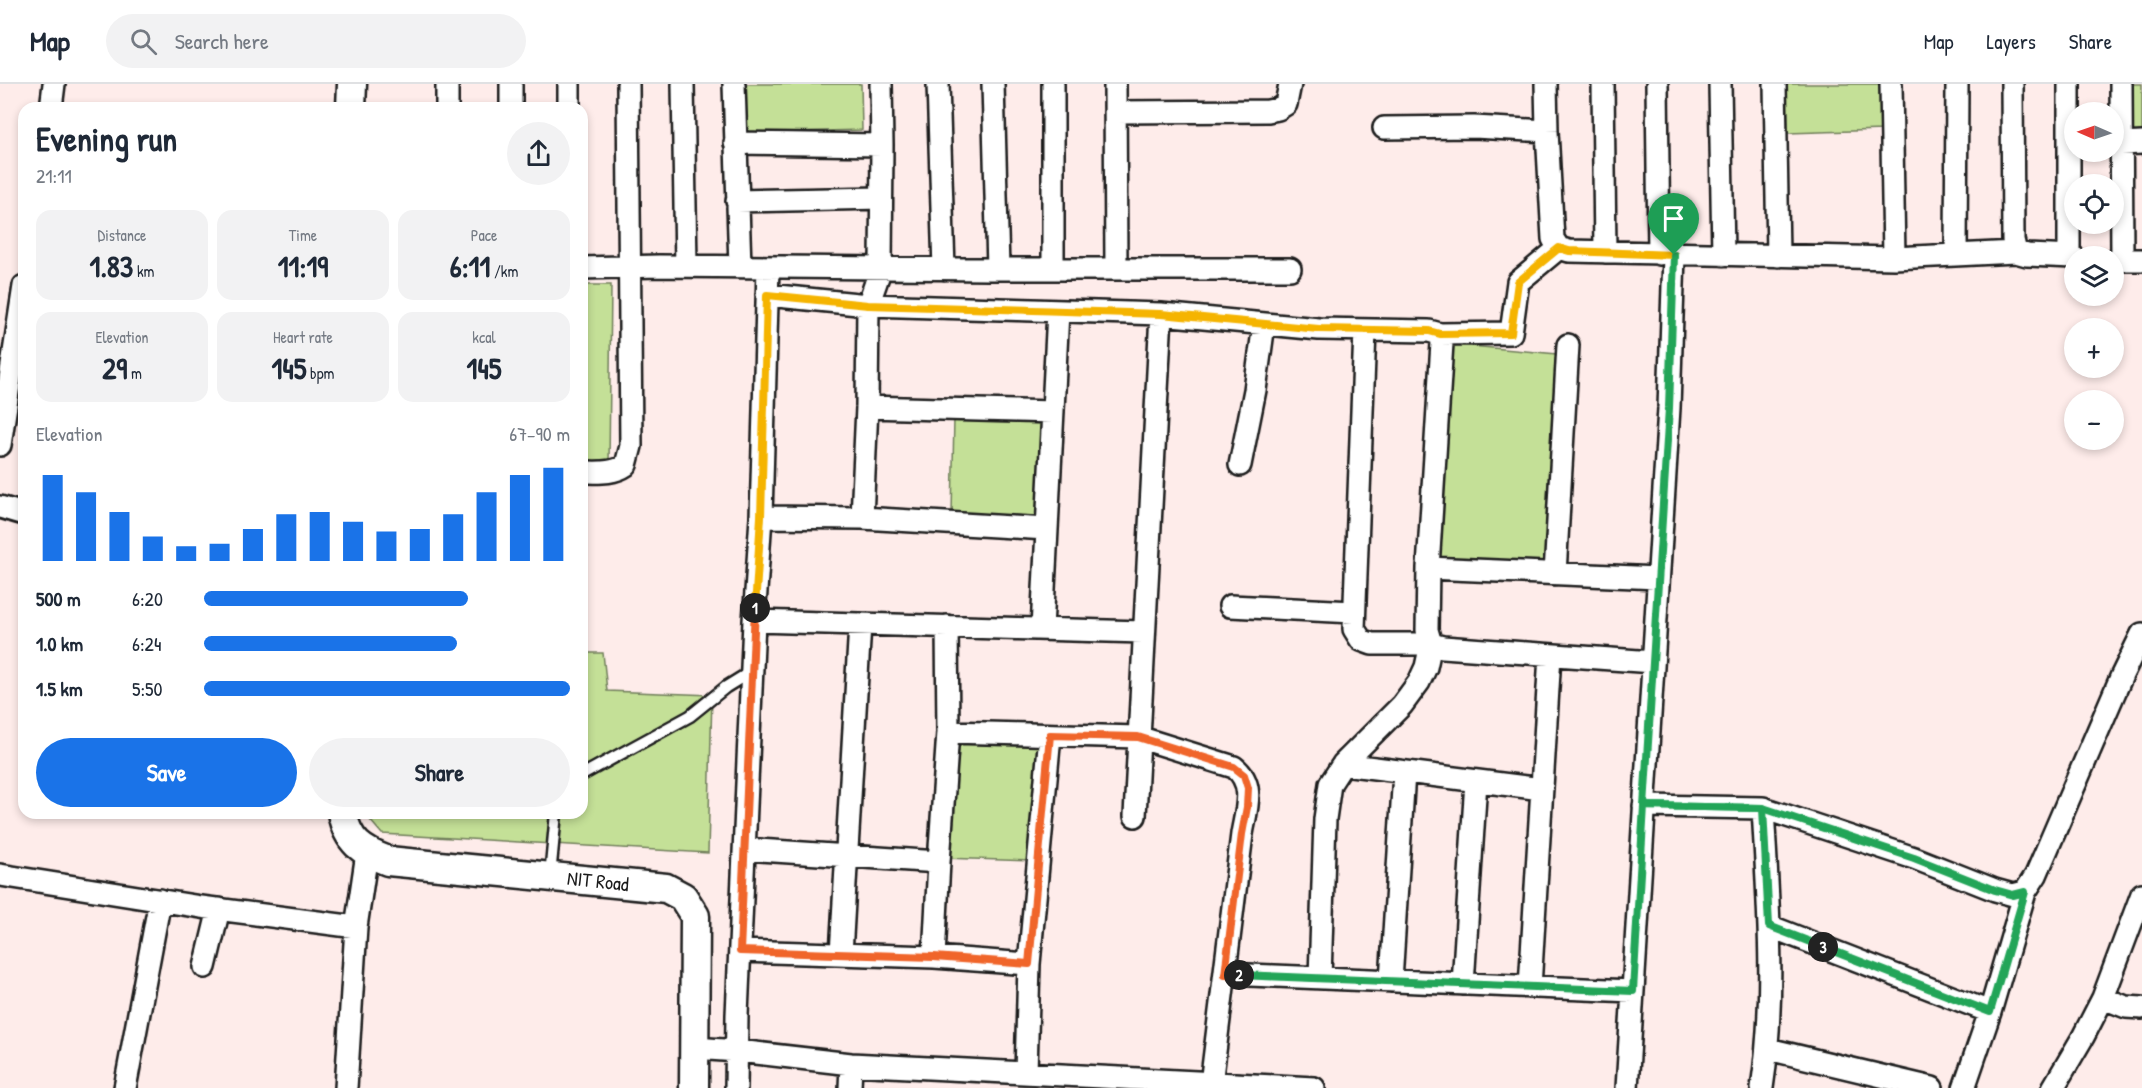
<!DOCTYPE html>
<meta charset="utf-8">
<style>
:root{--surface:#fff;--page:#f2f2f3;--text:#1f2937;--muted:#747a83;--line:#e0e1e3;--accent:#1a73e8}
body{margin:0;font-family:"Patrick Hand",sans-serif;background:var(--page);color:var(--text);height:100vh;display:flex;flex-direction:column;font-size:22px;white-space:nowrap}
*{box-sizing:border-box;margin:0}
p{font-size:20px;color:var(--muted)}
.icon{flex:none;width:33px;height:33px;fill:none;stroke:currentColor;stroke-width:2;stroke-linecap:round;stroke-linejoin:round}
.map{position:relative;flex:1;overflow:hidden}
.sheet{position:absolute;left:18px;top:18px;width:570px;height:717px;display:flex;flex-direction:column;background:var(--surface);border-radius:18px;box-shadow:0 3px 9px #0003}
.sheet>*{flex:none}
.needle{width:39px;rotate:272deg}
.tools{position:absolute;left:2064px;top:18px;display:grid;gap:12px}
.tools a{display:grid;place-items:center;width:60px;height:60px;border-radius:50%;background:var(--surface);box-shadow:0 3px 9px #0003;font-size:30px}
.pin{position:absolute;display:grid;place-items:center;width:51px;height:51px;color:#fff;margin:-62px -26px;border-radius:50% 50% 50% 0;rotate:-45deg;box-shadow:0 0 6px #0007}
.pin .icon{rotate:45deg}
.km{position:absolute;width:30px;height:30px;margin:-15px;border-radius:50%;background:#222;color:#fff;font-size:16px;line-height:30px;text-align:center}
.round{display:grid;place-items:center;flex:none;width:63px;height:63px;border-radius:32px;background:var(--page)}
.headline{display:flex;align-items:center;justify-content:space-between;height:102px;padding:0 18px}
h1{font-size:33px;font-weight:800;line-height:45px}
.stats{display:grid;grid-template-columns:repeat(3,1fr);gap:9px;height:102px;padding:6px 18px}
.stats div{display:grid;align-content:center;border-radius:15px;background:var(--page);text-align:center}
.stats b{font-size:30px;font-weight:800}
.stats small{font-size:16px;font-weight:400}
.stats p{font-size:16px}
.chart{height:168px;padding:12px 18px}
.chart p{display:flex;justify-content:space-between}
.chart svg{width:100%;height:108px;margin-top:6px;stroke:var(--accent);stroke-width:6}
.action{display:flex;gap:12px;margin-top:auto;padding:12px 18px}
.action a{flex:1;height:69px;border-radius:36px;background:var(--accent);color:#fff;font-size:24px;font-weight:800;line-height:69px;text-align:center}
.action a+a{background:var(--page);color:var(--text)}
ul{padding:0 18px;list-style:none;font-size:20px}
li{display:grid;grid-template-columns:96px 72px 1fr;align-items:center;height:45px}
li i{height:15px;border-radius:8px;background:var(--accent)}
header{display:flex;align-items:center;gap:36px;box-sizing:border-box;height:84px;padding:0 30px;background:var(--surface);border-bottom:2px solid var(--line)}
header strong{font-size:28px}
nav{display:flex;gap:33px;margin-inline-start:auto;font-size:21px}
.search{width:420px;height:54px;background:var(--page);display:flex;align-items:center;gap:15px;box-sizing:border-box;padding:0 21px;border-radius:33px;color:var(--muted);font-size:22px}
.map>svg:first-child{display:block}
.green{fill:#c4e097;stroke:#707e5a;stroke-width:1.5}
.lines{fill:none;stroke-linecap:round;stroke-linejoin:round}
.service-casing{stroke:#1c1c1c;stroke-width:15}
.minor-casing{stroke:#1c1c1c;stroke-width:26}
.secondary-casing{stroke:#1c1c1c;stroke-width:33}
.service{stroke:#fff;stroke-width:10}
.minor{stroke:#fff;stroke-width:21}
.secondary{stroke:#fff;stroke-width:28}
.split-1-casing{stroke:#fff;stroke-width:12}
.split-2-casing{stroke:#fff;stroke-width:12}
.split-3-casing{stroke:#fff;stroke-width:12}
.split-4-casing{stroke:#fff;stroke-width:12}
.split-1{stroke:#f5b400;stroke-width:8}
.split-2{stroke:#f0652b;stroke-width:8}
.split-3{stroke:#22a559;stroke-width:8}
.split-4{stroke:#22a559;stroke-width:8}
.labels{text-anchor:middle;stroke-width:5;stroke-linejoin:round;paint-order:stroke}
.street-label{font-size:20px;fill:#1c1c1c;stroke:#fff}
</style>
<header>
<strong>Map</strong>
<div class="search"><svg class="icon" aria-label="search" viewBox="0 0 24 24"><circle cx="10" cy="10" r="6"/><path d="M15 15l6 6"/></svg>Search here</div>
<nav><a>Map</a><a>Layers</a><a>Share</a></nav>
</header>
<div class="map">
<svg width="2142" height="1004" viewBox="0 0 2142 1004">
<rect width="100%" height="100%" fill="#feecea"/>
<filter id="ink" filterUnits="userSpaceOnUse"><feTurbulence type="fractalNoise" baseFrequency=".0167" numOctaves="2"/><feDisplacementMap in="SourceGraphic" scale="12" xChannelSelector="R" yChannelSelector="G"/><feConvolveMatrix kernelMatrix="1 2 1 2 8 2 1 2 1" color-interpolation-filters="sRGB"/></filter>
<g filter="url(#ink)">
<!-- green -->
<path class="green" d="M739,0H861L862,46L740,49Z
M1787,0H1882L1883,46L1788,49Z
M2132,0H2142V49H2132Z
M582,201H611L609,381H582Z
M1449,260L1557,270L1545,480L1438,474Z
M954,335L1044,336L1039,436L952,430Z
M582,569H603L607,607L712,611L708,769L382,750L364,729H582Z
M954,655L1042,658L1033,777L943,774Z"/>
<g class="lines">
<defs>
<path id="service" d="M582,691L690,632L726,603L752,587
M550,792L556,729"/>
<path id="minor" d="M511,0V24
M569,0V24
M683,0L686,182
M734,0L740,182
M938,0L944,185
M993,0L998,185
M1053,0V185
M1115,0L1116,185
M1546,0L1547,47L1553,155L1559,164L1569,167L1894,174L2016,168
M1603,0L1605,168
M1657,0L1659,170
M1720,0L1723,171
M1775,0L1778,172
M1891,0L1894,174
M2012,0L2013,156L2016,168L2027,171L2074,173
M2121,0L2122,176
M51,24L54,0
M447,24V0
M1115,28L1268,27L1278,25L1286,20L1290,0
M1384,44L1474,43L1547,47
M735,59L882,61L881,0
M2121,60L2142,59
M737,117L881,114
M1956,170L1957,0
M2069,173V0
M2114,176H2142
M582,184L659,182L989,185H1290
M767,211L868,221L1161,230L1135,732
M1161,230L1319,245L1429,247L1440,250L1442,259L1428,484L1427,546L1431,560L1443,563L1653,578
M1440,250L1511,249L1518,198L1559,164
M867,323L1053,328
M0,361L24,202
M1240,381L1255,306L1264,240
M582,388C597,388 613,390 626,381L631,362L628,0
M0,423L24,430
M761,433L862,434L1047,445
M862,434L867,323L868,221L881,184L882,61
M1428,484L1658,494
M1555,490L1568,261
M1230,522L1354,528
M754,537L1143,548
M1042,545L1058,227
M948,648L1138,653L1234,683C1256,700 1246,726 1242,750L1211,1000
M1343,680L1542,705
M1644,722L1763,724L1914,774L1995,806L2013,811L2025,808L2036,791L2122,591L2142,550
M745,765L939,778
M0,791L201,823L356,843
M1769,842L1990,928
M740,867L934,873L1029,880
M841,870L860,540
M934,873L939,778L948,648L947,542
M205,883L219,825
M1225,890L1633,907
M1320,894L1325,735L1330,700L1343,680L1402,621L1419,598L1426,583L1431,560H1372L1361,556L1354,545L1365,246
M1391,897L1404,688
M1463,900L1476,697
M1530,903L1550,571
M2103,914L2126,923L2142,924
M694,964L738,967L851,980L1314,1004
M1768,965L1932,1004
M1026,989L1029,880L1050,651
M125,1004L160,816
M346,1004L356,843L367,769
M736,1004L737,931L754,537L761,433L768,183
M850,1004L851,980
M1627,1004L1669,324L1674,171
M1762,1004C1776,912 1768,817 1763,724
M1964,1004L1990,928L2025,808
M2053,1004L2083,953L2103,914L2142,810"/>
<path id="secondary" d="M351,24L352,0
M342,729C348,758 361,767 388,777L666,804L683,813L695,832L694,1004"/>
</defs>
<!-- service casing -->
<use href="#service" class="service-casing"/>
<!-- minor casing -->
<use href="#minor" class="minor-casing"/>
<!-- secondary casing -->
<use href="#secondary" class="secondary-casing"/>
<!-- service -->
<use href="#service" class="service"/>
<!-- minor -->
<use href="#minor" class="minor"/>
<!-- secondary -->
<use href="#secondary" class="secondary"/>
</g>
</g>
<g class="lines" filter="url(#ink)">
<defs>
<path id="split-1" d="M755,524L761,433L767,211L868,221L1161,230L1319,245L1429,247L1440,250L1511,249L1518,198L1559,164L1569,167L1674,171"/>
<path id="split-2" d="M755,524L740,867L934,873L1029,880L1050,651L1138,653L1234,683L1244,691L1248,704L1247,723L1242,750L1225,891H1239"/>
<path id="split-3" d="M1239,891L1633,907L1644,722L1763,724L1914,774L1995,806L2013,811L2025,808L1990,928L1823,863"/>
<path id="split-4" d="M1674,171L1669,324L1644,722L1763,724L1769,842L1823,863"/>
</defs>
<!-- split-1 casing -->
<use href="#split-1" class="split-1-casing"/>
<!-- split-2 casing -->
<use href="#split-2" class="split-2-casing"/>
<!-- split-3 casing -->
<use href="#split-3" class="split-3-casing"/>
<!-- split-4 casing -->
<use href="#split-4" class="split-4-casing"/>
<!-- split-1 -->
<use href="#split-1" class="split-1"/>
<!-- split-2 -->
<use href="#split-2" class="split-2"/>
<!-- split-3 -->
<use href="#split-3" class="split-3"/>
<!-- split-4 -->
<use href="#split-4" class="split-4"/>
</g>
<g class="labels">
<!-- street labels -->
<g class="street-label">
<text transform="translate(598 797) rotate(6)" y="7">NIT Road</text>
</g>
</g>
</svg>
<div class="tools">
<a><svg class="needle" viewBox="-14 -14 28 28"><path d="M0-13l5 13h-10z" fill="#e53935"/><path d="M0 13l5-13h-10z" fill="#747a83"/></svg></a>
<a><svg class="icon" aria-label="locate" viewBox="0 0 24 24"><circle cx="12" cy="12" r="6"/><path d="M12 2v4M12 18v4M2 12h4M18 12h4"/></svg></a>
<a><svg class="icon" aria-label="layers" viewBox="0 0 24 24"><path d="M12 4l9 5-9 5-9-5zM3 14l9 5 9-5"/></svg></a>
<a>+</a>
<a>−</a>
</div>
<div class="pin" style="left:1674px;top:171px;background:#1e9e55"><svg class="icon" aria-label="arrive" viewBox="0 0 24 24"><path d="M6 21V4h12l-3 4 3 4H6"/></svg></div>
<b class="km" style="left:755px;top:524px">1</b>
<b class="km" style="left:1239px;top:891px">2</b>
<b class="km" style="left:1823px;top:863px">3</b>
<section class="sheet">
<div class="headline"><div><h1>Evening run</h1><p>21:11</p></div><a class="round"><svg class="icon" aria-label="share" viewBox="0 0 24 24"><path d="M12 15V3M7 8l5-5 5 5M5 13v7h14v-7"/></svg></a></div>
<div class="stats">
<div><p>Distance</p><b>1.83<small> km</small></b></div>
<div><p>Time</p><b>11:19</b></div>
<div><p>Pace</p><b>6:11<small> /km</small></b></div>
</div>
<div class="stats">
<div><p>Elevation</p><b>29<small> m</small></b></div>
<div><p>Heart rate</p><b>145<small> bpm</small></b></div>
<div><p>kcal</p><b>145</b></div>
</div>
<div class="chart"><p><span>Elevation</span>67–90 m</p>
<svg viewBox="0 0 160 44" preserveAspectRatio="none"><path d="M5 44V9M15 44V16M25 44V24M35 44V34M45 44V38M55 44V37M65 44V31M75 44V25M85 44V24M95 44V28M105 44V32M115 44V31M125 44V25M135 44V16M145 44V9M155 44V6"/></svg>
</div>
<ul>
<li><b>500 m</b>6:20<i style="width:72%"></i></li>
<li><b>1.0 km</b>6:24<i style="width:69%"></i></li>
<li><b>1.5 km</b>5:50<i style="width:100%"></i></li>
</ul>
<div class="action"><a>Save</a><a>Share</a></div>
</section>
</div>
